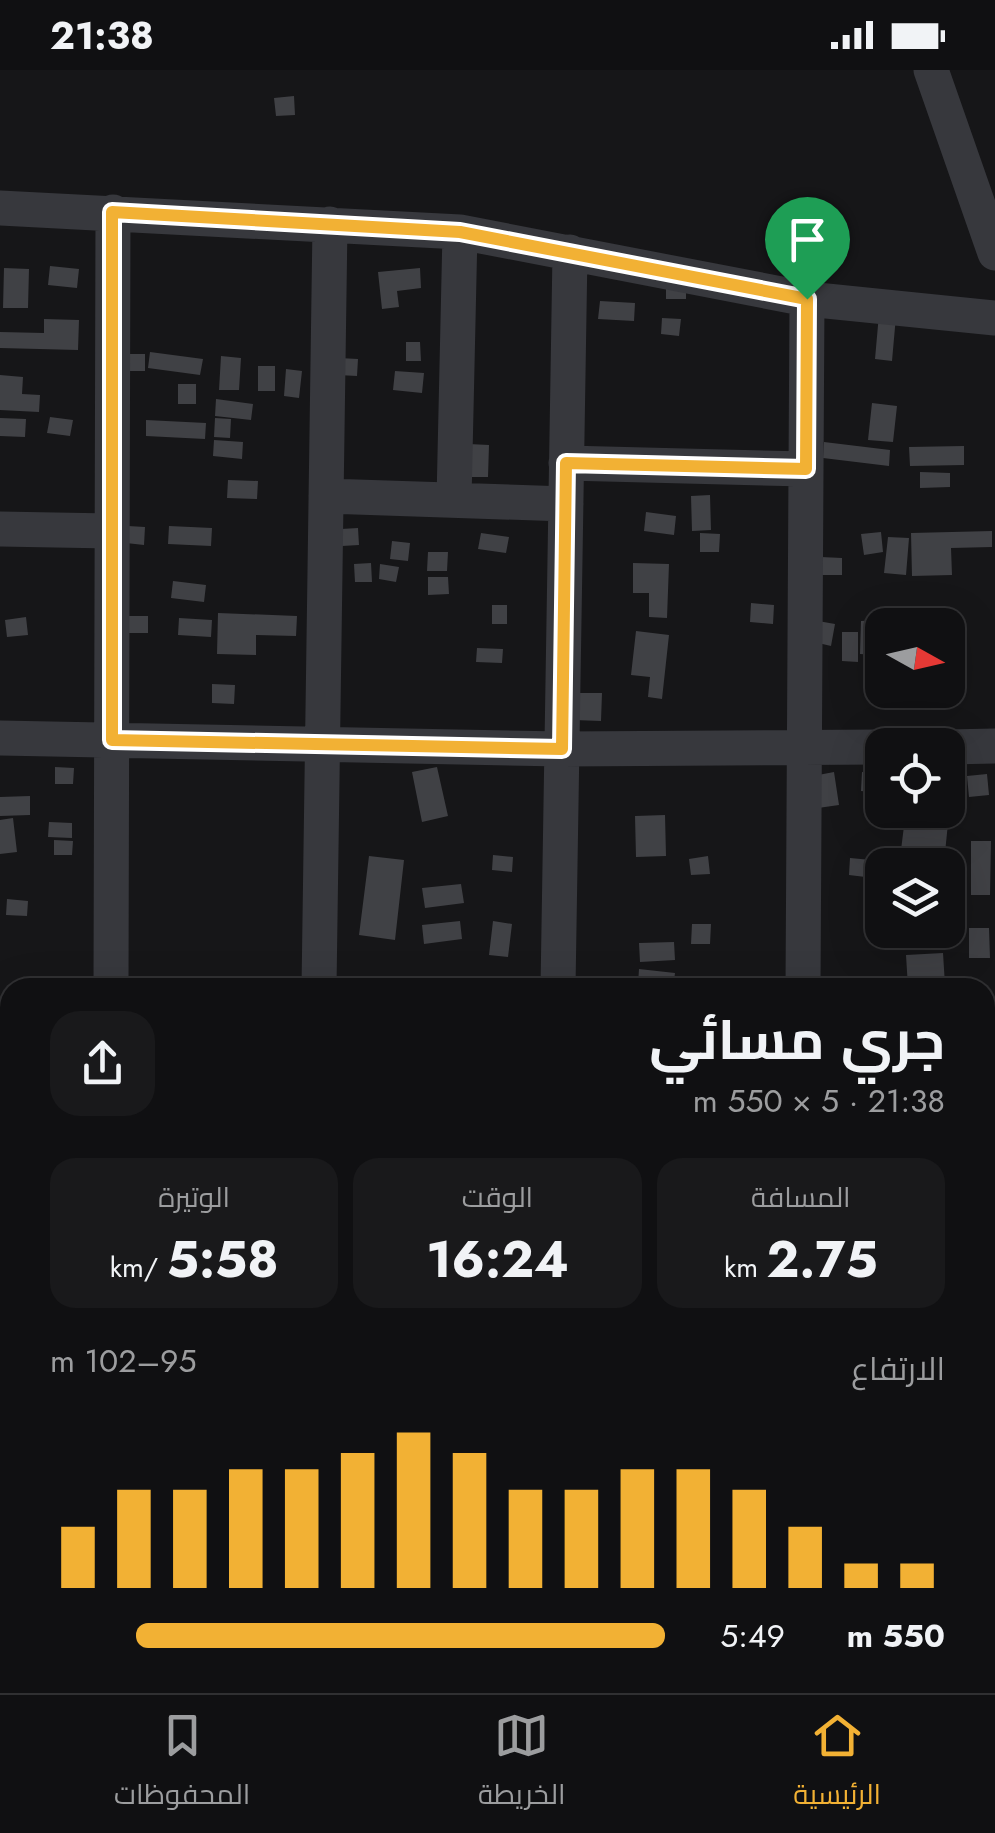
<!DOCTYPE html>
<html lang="ar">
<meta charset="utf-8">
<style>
:root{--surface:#101012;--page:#19191b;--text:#f1f3f6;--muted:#9c9d9f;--line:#303032;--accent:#f2b134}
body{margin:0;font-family:Jost,Cairo,sans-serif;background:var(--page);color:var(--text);direction:rtl;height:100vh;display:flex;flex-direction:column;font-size:38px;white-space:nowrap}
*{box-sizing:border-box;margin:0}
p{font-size:32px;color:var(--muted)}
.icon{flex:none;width:55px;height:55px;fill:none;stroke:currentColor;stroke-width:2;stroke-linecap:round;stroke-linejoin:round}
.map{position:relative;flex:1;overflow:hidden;direction:ltr}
.details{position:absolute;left:0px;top:908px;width:995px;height:718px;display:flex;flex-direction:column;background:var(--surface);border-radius:30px 30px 0 0;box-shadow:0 10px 40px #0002,0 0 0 2px var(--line);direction:rtl}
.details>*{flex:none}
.needle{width:65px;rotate:98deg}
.buttons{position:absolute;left:865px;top:538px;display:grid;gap:20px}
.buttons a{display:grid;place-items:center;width:100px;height:100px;border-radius:20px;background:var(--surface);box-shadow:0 10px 40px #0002,0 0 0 2px var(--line);font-size:50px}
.pin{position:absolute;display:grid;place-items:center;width:85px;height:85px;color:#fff;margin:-102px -42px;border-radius:50% 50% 50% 0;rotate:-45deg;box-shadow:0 0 10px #0007}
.pin .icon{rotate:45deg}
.round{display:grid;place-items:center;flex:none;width:105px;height:105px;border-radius:30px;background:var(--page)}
.overview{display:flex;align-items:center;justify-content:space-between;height:170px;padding:0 50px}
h1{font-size:55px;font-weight:700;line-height:75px}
.metrics{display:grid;grid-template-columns:repeat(3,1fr);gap:15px;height:170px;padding:10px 50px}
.metrics div{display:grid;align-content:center;border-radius:25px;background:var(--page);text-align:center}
.metrics b{font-size:50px;font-weight:700}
.metrics small{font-size:28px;font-weight:400}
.metrics p{font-size:28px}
.chart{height:280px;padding:20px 50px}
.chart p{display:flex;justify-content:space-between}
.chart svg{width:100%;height:180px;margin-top:10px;stroke:var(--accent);stroke-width:6}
ul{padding:0 50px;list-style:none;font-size:32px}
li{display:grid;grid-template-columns:160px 120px 1fr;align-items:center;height:75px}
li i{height:25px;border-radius:12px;background:var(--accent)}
.status{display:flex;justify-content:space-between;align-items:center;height:70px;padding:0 50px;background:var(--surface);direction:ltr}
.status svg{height:28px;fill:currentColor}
.tab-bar{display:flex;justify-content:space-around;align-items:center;height:140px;border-top:2px solid var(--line);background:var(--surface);font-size:28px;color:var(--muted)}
.tab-bar a{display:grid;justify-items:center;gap:5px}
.tab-bar .on{color:var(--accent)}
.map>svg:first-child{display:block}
.building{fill:#404145}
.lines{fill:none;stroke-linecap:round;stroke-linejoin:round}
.minor{stroke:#37383d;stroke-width:35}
.route-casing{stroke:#fff;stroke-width:20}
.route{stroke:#f2b134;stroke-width:12}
</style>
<div class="status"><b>21:38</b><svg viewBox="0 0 49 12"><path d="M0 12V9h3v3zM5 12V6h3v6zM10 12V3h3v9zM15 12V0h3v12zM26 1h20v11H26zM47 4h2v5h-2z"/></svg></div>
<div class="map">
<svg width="995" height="1623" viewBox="0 0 995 1623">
<rect width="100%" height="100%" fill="#161618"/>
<!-- building -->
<path class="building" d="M294,26L295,45L276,46L274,28Z
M50,196L79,199L77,218L48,215Z
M4,198L29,199L28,238H3Z
M420,198L421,218L397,221L399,237L382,239L378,202Z
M666,204H686V229H666Z
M600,231L635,233L634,251L598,249Z
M879,244L896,246L892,291L875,289Z
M662,248L681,249L679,266L661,264Z
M44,249L79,250L78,280L0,278V262L44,263Z
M406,272H420L421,291H406Z
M150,282L203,289L200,305L148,298Z
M127,284H145V301H127Z
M221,286L241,288L239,320H219Z
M339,288L358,289L357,306L338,305Z
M258,296H275V321H258Z
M286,299L302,301L299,328L284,326Z
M395,301L424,303L422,323L393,320Z
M0,305L23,307L22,324L40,325L39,342L0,340Z
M178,314H196V334H178Z
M216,329L253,334L251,350L215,346Z
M872,333L897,336L893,372L868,370Z
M50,347L73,350L70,366L47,363Z
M0,348L26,349L25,367L0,366Z
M215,348L231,349L230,368L214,367Z
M146,350L206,353L205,369L146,366Z
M214,370L243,372L242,389L213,386Z
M824,372L890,380L889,396L823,388Z
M448,373L489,375L488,407H470Z
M964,376V395L910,396L909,377Z
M920,402L950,403V417L920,418Z
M228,410L258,411L257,429L227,428Z
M710,425L711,460L692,461L691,426Z
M646,442L676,446L674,465L644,461Z
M128,456L145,457L144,475L126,473Z
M169,456L212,458L211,476L168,474Z
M358,458L359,475L342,476L341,459Z
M992,461V477L951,478L952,505L912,506L911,463Z
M881,462L883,482L864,485L861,464Z
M481,463L509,467L506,483L478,479Z
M700,463L720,464L719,482H700Z
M888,467L909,468L906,505L884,503Z
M392,471L410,473L408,491L390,489Z
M428,482H448L447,501H427Z
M821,487L842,488V505H821Z
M371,493L372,512H355L354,494Z
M633,493L669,494L667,548L649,547V523H633Z
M380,494L399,497L396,512L379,509Z
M428,507H448L449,524L428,525Z
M173,511L206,515L204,532L171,528Z
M751,533L774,535L773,554L750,552Z
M492,535H507V554H492Z
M218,543L297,546L296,566L256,565V585L217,584Z
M129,546H148V563H129Z
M26,547L28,565L7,567L5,550Z
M179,548L212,550L211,567L178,565Z
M898,549L899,555H880L879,585L860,584L861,551Z
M818,551L835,554L831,576L814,572Z
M636,561L669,565L662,629L648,627L650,607L631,605Z
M842,562H858V592L842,591Z
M477,578L503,579L502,593L476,592Z
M212,614L235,615L234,634L212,633Z
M884,620H901V630H884Z
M575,623H602L601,651L574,650Z
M55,697L74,698L73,714H55Z
M437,697L448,746L422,752L412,702Z
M834,702L839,735L818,738L813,706Z
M862,702L882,704V723L861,721Z
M987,704L989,725L969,727L967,706Z
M30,726V745L0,746V727Z
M904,740H937V749L904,746Z
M665,745L666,786L636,787L635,746Z
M13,748L17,782L0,784V750Z
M905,748L948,753L944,793L900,788Z
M49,752L72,753V768L48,767Z
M54,770L73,771L72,785H54Z
M971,771H991L990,825H971Z
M493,785L513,787L512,802L492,800Z
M369,786L404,790L395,870L359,865Z
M708,786L710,804L691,805L689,789Z
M850,788L893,792V795H882V809L849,805Z
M461,814L464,833L425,838L422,818Z
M7,829L28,831L27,846L6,845Z
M460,851L462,869L424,874L422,855Z
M493,851L512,854L508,887L489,885Z
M692,854H711L710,874H691Z
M969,858H989L990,888H969Z
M904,860H934V871L903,869Z
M674,872L675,890L640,892L639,873Z
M943,883L945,915L908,917L906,885Z
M639,899L675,903L673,918L638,914Z
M871,906L895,907L894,918H871Z
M440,908L461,909V918H439Z
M0,936L10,938V957L0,955Z
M985,1031L992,1032L990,1068L985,1067Z
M0,1044H10V1085H0Z
M10,1262V1305H0V1263Z
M0,1314H10V1330L0,1329Z
M0,1393H10V1411H0Z
M0,1438H10V1454H0Z
M420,1615H456L457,1623H420Z
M478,1615H503L502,1623H477Z"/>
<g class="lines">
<!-- minor -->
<path class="minor" d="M931,0L995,183
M0,138L460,162L807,229L995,248
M566,393L806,399
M326,426L566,434
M454,430L460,162
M0,459L111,461
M0,668L562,679L882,677
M948,677L995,676
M111,918L113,142
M319,918L330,154
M558,918L570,182
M803,918L807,229
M0,1182L10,1183
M985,1186H995
M102,1623V1615
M317,1623V1615
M553,1623V1615
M795,1623V1615"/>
</g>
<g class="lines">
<defs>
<path id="route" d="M112,142L460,162L807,229L806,399L566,393L562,679L112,670Z"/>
</defs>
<!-- route casing -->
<use href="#route" class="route-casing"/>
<!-- route -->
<use href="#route" class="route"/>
</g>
</svg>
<div class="buttons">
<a><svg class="needle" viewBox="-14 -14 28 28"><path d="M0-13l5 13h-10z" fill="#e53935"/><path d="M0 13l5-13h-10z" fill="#9c9d9f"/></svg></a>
<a><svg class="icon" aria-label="locate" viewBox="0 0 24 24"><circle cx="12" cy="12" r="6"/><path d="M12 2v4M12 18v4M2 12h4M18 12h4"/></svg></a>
<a><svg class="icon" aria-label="layers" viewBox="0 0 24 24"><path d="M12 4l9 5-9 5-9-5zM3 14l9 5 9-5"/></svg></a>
</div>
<div class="pin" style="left:807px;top:229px;background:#1e9e55"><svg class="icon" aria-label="arrive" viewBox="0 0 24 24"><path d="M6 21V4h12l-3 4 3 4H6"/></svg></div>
<section class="details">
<div class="overview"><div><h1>جري مسائي</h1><p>21:38 · 5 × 550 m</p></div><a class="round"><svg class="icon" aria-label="share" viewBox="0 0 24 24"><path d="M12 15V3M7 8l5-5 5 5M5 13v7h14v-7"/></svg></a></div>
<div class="metrics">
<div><p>المسافة</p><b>2.75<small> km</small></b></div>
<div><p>الوقت</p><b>16:24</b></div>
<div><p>الوتيرة</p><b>5:58<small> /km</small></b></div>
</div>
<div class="chart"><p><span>الارتفاع</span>95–102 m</p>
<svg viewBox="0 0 160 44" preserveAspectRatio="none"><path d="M5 44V29M15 44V20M25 44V20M35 44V15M45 44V15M55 44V11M65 44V6M75 44V11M85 44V20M95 44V20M105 44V15M115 44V15M125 44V20M135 44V29M145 44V38M155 44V38"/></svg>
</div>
<ul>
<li><b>550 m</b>5:49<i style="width:86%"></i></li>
</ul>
</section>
</div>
<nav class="tab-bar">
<a class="on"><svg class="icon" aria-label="home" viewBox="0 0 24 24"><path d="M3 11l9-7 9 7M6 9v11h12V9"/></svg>الرئيسية</a>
<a><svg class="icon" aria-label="map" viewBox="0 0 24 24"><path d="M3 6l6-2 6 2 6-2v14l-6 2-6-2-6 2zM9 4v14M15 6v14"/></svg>الخريطة</a>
<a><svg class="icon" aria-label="saved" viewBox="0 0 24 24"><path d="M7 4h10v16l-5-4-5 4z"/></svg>المحفوظات</a>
</nav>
